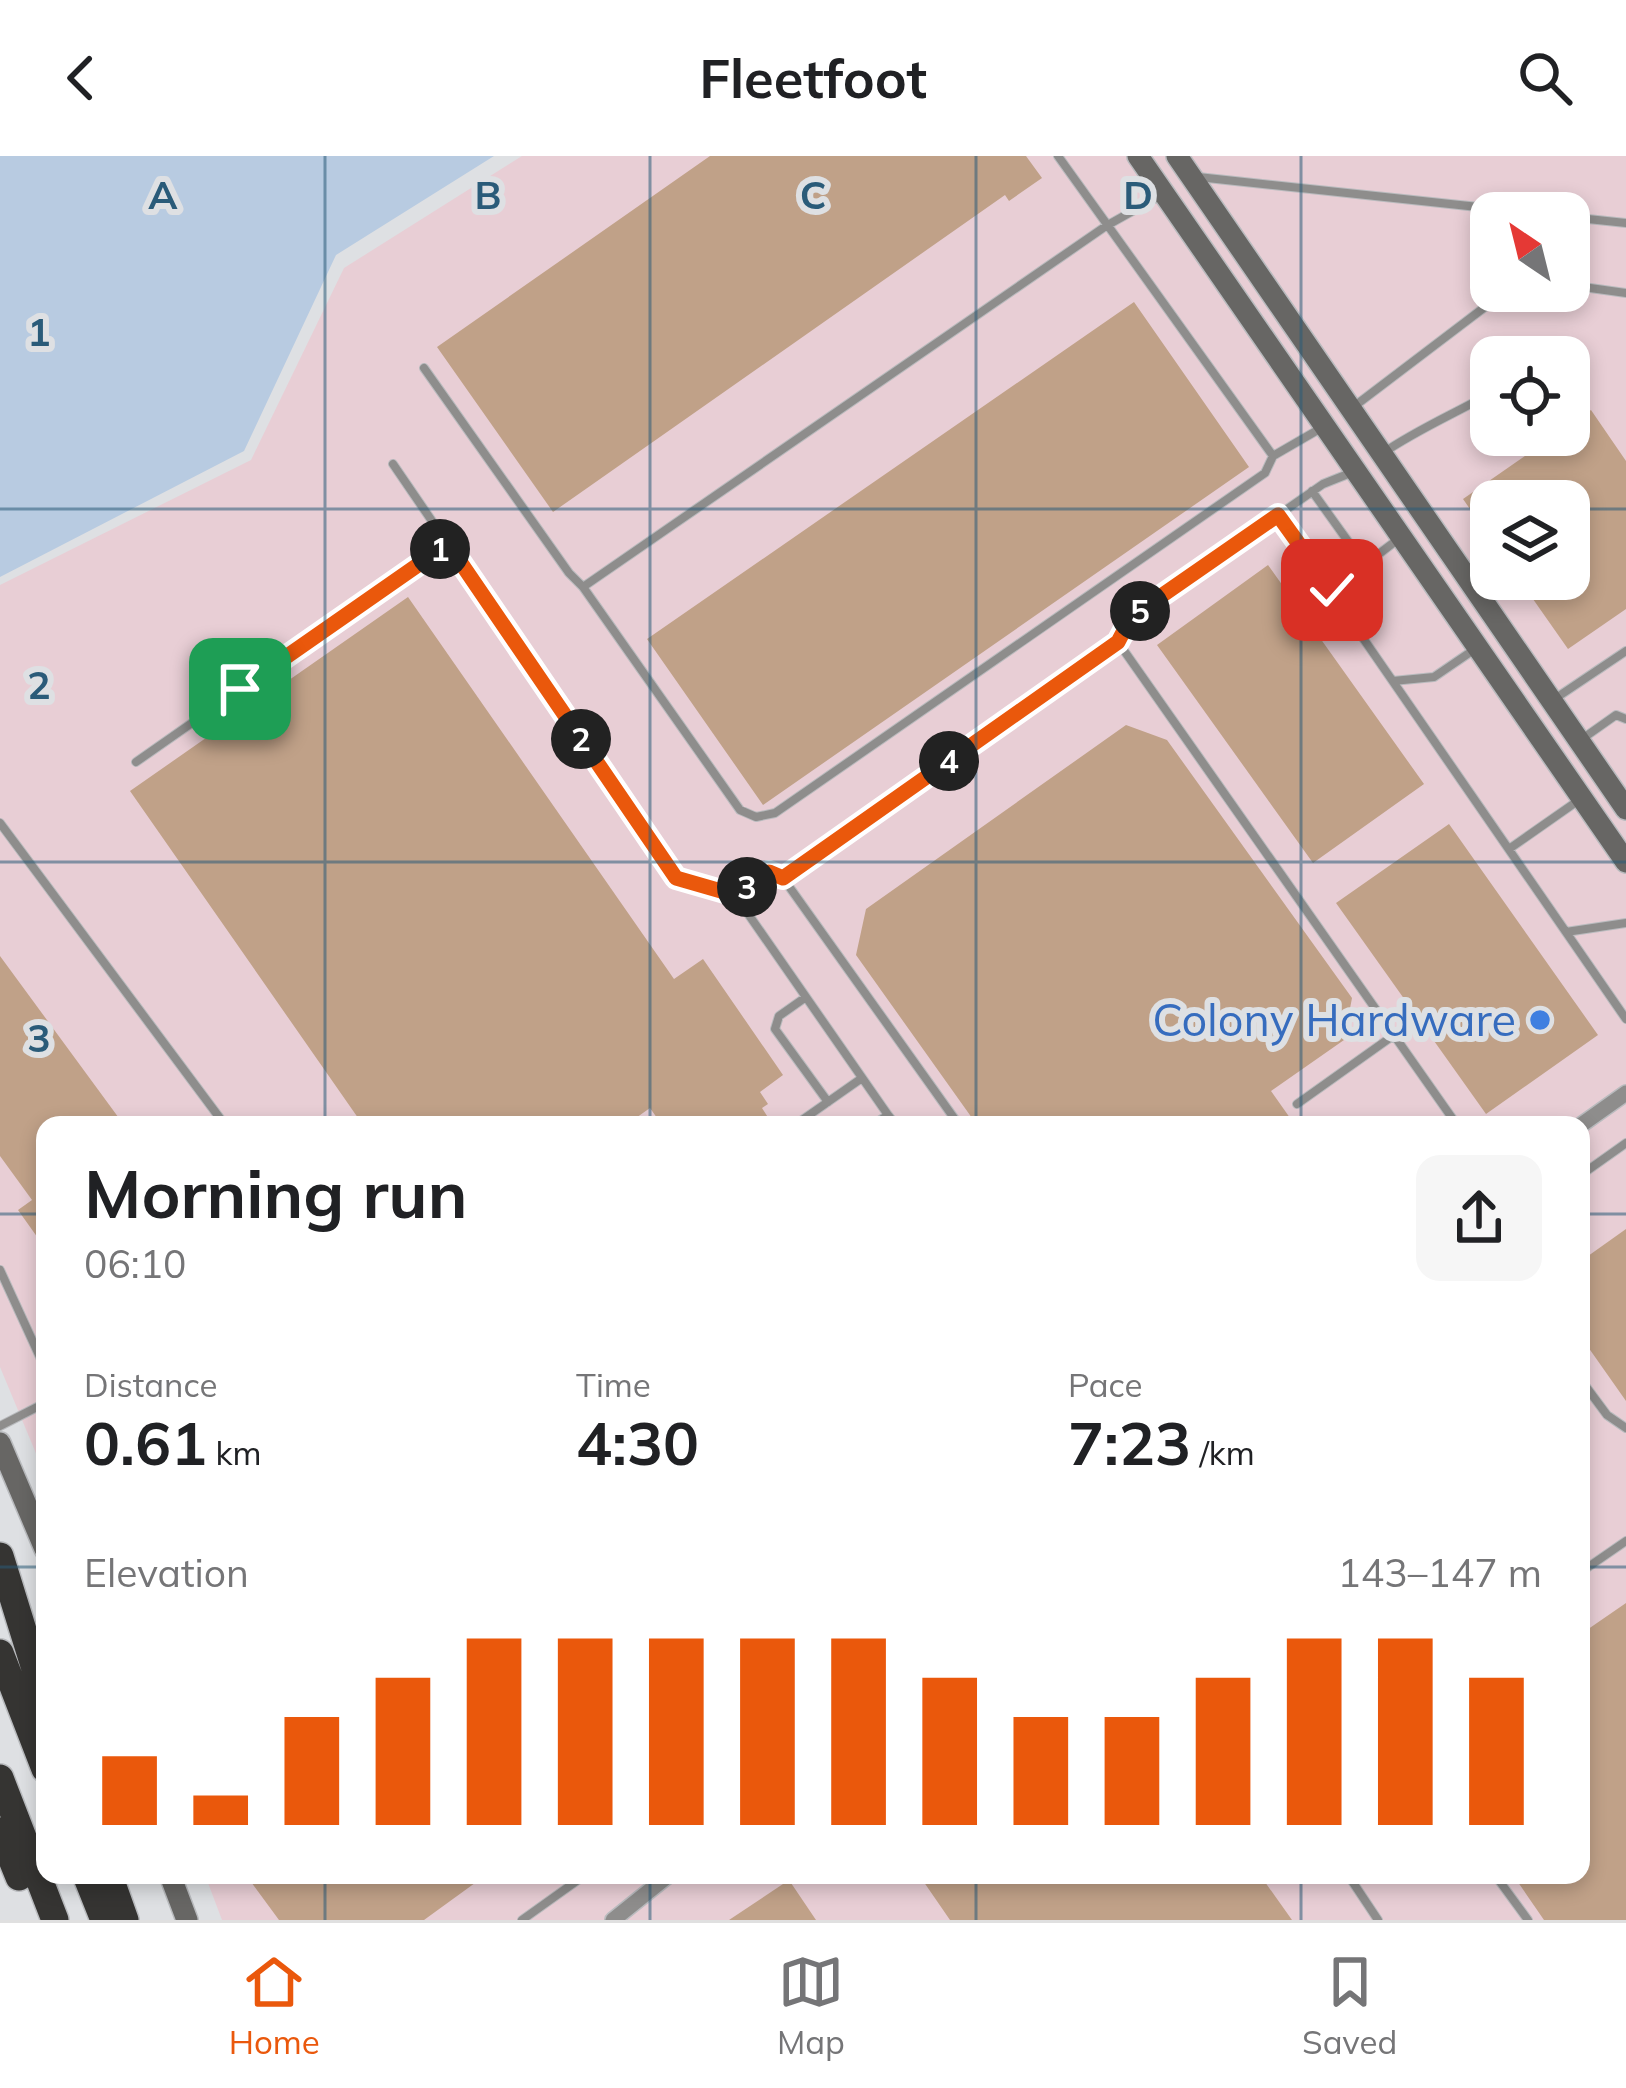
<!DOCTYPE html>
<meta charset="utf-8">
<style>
:root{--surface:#fff;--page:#f6f6f6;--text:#202124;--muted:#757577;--line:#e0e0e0;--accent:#ea580c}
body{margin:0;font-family:Mulish,sans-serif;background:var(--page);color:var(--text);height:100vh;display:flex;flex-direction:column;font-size:45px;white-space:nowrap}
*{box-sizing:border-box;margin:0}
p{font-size:39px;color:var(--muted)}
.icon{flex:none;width:66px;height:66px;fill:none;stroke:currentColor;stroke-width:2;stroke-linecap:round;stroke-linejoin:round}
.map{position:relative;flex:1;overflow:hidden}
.sheet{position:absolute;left:36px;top:960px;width:1554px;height:768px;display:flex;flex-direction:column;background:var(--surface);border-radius:24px;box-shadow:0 6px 18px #0003}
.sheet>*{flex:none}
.needle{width:78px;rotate:325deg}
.buttons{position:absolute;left:1470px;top:36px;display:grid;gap:24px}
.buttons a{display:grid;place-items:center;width:120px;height:120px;border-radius:24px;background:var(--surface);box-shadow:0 6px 18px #0003;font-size:60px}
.pin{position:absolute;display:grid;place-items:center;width:102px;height:102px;color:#fff;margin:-51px;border-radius:24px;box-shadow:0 6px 18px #0006}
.km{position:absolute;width:60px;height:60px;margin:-30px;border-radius:50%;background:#222;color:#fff;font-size:33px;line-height:60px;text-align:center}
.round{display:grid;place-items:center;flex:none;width:126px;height:126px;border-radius:24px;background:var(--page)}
.summary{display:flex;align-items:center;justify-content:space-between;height:204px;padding:0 48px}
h1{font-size:66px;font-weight:700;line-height:90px}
.metrics{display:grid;grid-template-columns:repeat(3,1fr);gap:18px;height:204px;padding:12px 48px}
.metrics div{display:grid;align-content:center}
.metrics b{font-size:60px;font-weight:700}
.metrics small{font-size:33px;font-weight:400}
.metrics p{font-size:33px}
.chart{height:336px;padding:24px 48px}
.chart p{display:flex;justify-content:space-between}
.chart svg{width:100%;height:216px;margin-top:12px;stroke:var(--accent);stroke-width:6}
header{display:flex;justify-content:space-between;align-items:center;height:156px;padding:0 48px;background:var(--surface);font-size:54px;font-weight:700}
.menu{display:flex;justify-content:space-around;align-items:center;height:168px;border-top:3px solid var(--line);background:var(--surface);font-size:33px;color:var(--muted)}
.menu a{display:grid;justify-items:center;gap:6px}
.menu .active{color:var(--accent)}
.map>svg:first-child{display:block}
.industrial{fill:#e8ced5;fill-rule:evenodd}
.green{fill:#b8cbe1}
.building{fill:#c0a188}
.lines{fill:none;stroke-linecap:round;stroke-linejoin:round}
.lane-casing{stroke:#b9bbbe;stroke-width:10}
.street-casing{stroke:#b9bbbe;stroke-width:18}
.secondary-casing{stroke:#b9bbbe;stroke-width:24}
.highway-casing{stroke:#b9bbbe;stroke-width:30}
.lane{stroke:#8e8d8c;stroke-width:8}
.street{stroke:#8e8d8c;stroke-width:15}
.secondary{stroke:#676664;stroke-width:21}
.highway{stroke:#353432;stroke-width:27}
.route-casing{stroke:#fff;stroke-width:24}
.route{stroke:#ea580c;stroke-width:15}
.grid{fill:none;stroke:#2a5b79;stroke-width:3;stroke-opacity:0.55}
.shop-dot{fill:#3f7fe0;stroke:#dee0e3;stroke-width:4.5}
.labels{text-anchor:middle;stroke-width:12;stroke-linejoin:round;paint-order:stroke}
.shop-label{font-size:45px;fill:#366cbe;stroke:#dee0e3;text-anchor:end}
.grid-label{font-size:39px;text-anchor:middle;font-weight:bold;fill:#2a5b79;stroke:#dee0e3;stroke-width:12;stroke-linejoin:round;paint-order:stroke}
</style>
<header><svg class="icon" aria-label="back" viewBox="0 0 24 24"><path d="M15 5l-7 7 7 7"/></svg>Fleetfoot<svg class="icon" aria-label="search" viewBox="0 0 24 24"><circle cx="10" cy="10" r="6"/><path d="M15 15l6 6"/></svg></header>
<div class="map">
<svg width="1626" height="1764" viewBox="0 0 1626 1764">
<rect width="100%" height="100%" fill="#dee0e3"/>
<!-- industrial -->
<path class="industrial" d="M522,0H1626V1764H222L205,1719H1581V969H45V1319L0,1211V429L251,304L344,112ZM1491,57H1569V135H1491ZM1491,201H1569V279H1491ZM1491,345H1569V423H1491Z"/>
<!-- green -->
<path class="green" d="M0,0H494L336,99L244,295L0,421Z"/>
<!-- building -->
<path class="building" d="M710,0H1026L1042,22L1009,45L1005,39L553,356L437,191Z
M1134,146L1249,311L763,649L647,483Z
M1591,254L1626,305V453L1568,493L1519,423H1569V345H1491V383L1463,343L1555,279H1569V269Z
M1268,409L1424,628L1313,707L1157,489Z
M408,441L674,823L703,803L783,919L760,936L768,948L762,952L769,963L760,969H662L650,952L626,969H363L130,635Z
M1126,569L1167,584L1352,842L1344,884L1271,935L1295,969H977L856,799L866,753Z
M1449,668L1598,879L1486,958L1336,747Z
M0,800L124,969H45V1092L18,1054L32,1044L0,1000Z
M1626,1073V1245L1581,1181V1105Z
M1626,1447V1764H1544L1513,1719H1581V1478Z
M246,1719H486L424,1764H279Z
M919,1719H1260L1292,1764H950Z
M789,1724L816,1764H729Z"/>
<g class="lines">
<defs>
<path id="lane" d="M1058,0L1273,300
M1198,21L1534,57
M1569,61L1626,67
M1569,129L1626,137
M424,212L569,417L583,431L1106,70L1163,38
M1352,252L1506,135
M1383,297C1418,273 1454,258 1491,237
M393,308L676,722L735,739L888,959
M1353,316L1323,328L1141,455L1129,465L1118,486L1457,969
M1312,335L1365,409
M1278,359L1626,863
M583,431L740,654L756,661L775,657L1265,317L1273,300L1323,271
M1332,434L1397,384
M1393,525L1434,521L1475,493
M1553,544L1626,495
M1582,583L1616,559L1626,563
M136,606L448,388
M0,667L225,969
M1509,693L1579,644
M735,739L769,716L783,722
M1566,776L1626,767
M806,841L779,860L775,873L828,946
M1297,948L1394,879
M795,969L862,922
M873,969L888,959L896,969
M959,969L783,722L1118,486
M1581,1019L1626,987
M0,1114L45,1212
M1581,1224L1607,1259L1626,1272
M0,1270L45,1247
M1581,1416L1626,1385
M1348,1719L1378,1764
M1495,1719L1528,1764
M522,1764L585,1719"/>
<path id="street" d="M1581,969L1626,937
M613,1764L669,1719"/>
<path id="secondary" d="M1138,0L1626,706
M1177,0L1626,653
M0,1287L45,1393
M170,1719L187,1764"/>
<path id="highway" d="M0,1400L45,1545
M0,1497L45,1613
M0,1622L55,1764
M0,1675L19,1721
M86,1719L104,1764
M109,1719L125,1764"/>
</defs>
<!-- lane casing -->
<use href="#lane" class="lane-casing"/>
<!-- street casing -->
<use href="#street" class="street-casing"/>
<!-- secondary casing -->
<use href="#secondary" class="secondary-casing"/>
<!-- highway casing -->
<use href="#highway" class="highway-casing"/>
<!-- lane -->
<use href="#lane" class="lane"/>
<!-- street -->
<use href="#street" class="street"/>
<!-- secondary -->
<use href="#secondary" class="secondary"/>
<!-- highway -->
<use href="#highway" class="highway"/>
</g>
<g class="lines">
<defs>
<path id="route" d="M240,533L448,388L676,722L735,739L769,716L783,722L1118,486L1129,465L1141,454L1278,359L1332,434"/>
</defs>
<!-- route casing -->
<use href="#route" class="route-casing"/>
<!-- route -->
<use href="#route" class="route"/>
</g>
<!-- grid -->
<path class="grid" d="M325,0V969M650,0V969M976,0V969M1301,0V969M0,353H1491M1569,353H1626M0,706H1626M0,1058H45M1581,1058H1626M0,1411H45M1581,1411H1626M325,1719V1764M650,1719V1764M976,1719V1764M1301,1719V1764"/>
<!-- markers -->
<circle class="shop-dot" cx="1540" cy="864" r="12"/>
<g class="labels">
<!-- shop labels -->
<g class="shop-label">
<text x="1516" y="880">Colony Hardware</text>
</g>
</g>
<g class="grid-label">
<text x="163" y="53">A</text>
<text x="488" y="53">B</text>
<text x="813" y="53">C</text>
<text x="1138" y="53">D</text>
<text x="39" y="190">1</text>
<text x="39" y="543">2</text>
<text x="39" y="896">3</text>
</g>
</svg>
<div class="buttons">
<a><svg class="needle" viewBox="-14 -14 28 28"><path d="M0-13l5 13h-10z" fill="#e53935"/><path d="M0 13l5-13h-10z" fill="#757577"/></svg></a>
<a><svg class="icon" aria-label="locate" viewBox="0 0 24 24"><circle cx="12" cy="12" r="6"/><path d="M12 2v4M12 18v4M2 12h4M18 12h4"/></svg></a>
<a><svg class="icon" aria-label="layers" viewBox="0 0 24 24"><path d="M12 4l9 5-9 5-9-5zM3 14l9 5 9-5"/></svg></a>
</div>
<div class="pin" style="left:240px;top:533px;background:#1e9e55"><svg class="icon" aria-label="arrive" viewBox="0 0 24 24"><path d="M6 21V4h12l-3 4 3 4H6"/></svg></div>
<div class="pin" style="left:1332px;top:434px;background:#d93025"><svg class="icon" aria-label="check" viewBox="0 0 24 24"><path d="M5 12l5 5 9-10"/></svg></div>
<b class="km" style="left:440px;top:393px">1</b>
<b class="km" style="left:581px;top:583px">2</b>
<b class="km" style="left:747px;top:731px">3</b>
<b class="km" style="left:949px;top:605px">4</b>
<b class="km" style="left:1140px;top:455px">5</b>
<section class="sheet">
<div class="summary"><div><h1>Morning run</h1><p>06:10</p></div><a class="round"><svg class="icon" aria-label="share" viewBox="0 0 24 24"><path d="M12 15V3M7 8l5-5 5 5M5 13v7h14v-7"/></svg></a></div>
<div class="metrics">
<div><p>Distance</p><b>0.61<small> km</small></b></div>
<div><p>Time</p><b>4:30</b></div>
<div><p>Pace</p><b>7:23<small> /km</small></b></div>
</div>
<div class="chart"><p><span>Elevation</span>143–147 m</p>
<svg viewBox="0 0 160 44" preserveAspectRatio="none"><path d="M5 44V30M15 44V38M25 44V22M35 44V14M45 44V6M55 44V6M65 44V6M75 44V6M85 44V6M95 44V14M105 44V22M115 44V22M125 44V14M135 44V6M145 44V6M155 44V14"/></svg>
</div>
</section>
</div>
<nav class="menu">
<a class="active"><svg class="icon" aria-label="home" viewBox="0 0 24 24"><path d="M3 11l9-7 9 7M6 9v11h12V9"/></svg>Home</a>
<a><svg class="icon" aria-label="map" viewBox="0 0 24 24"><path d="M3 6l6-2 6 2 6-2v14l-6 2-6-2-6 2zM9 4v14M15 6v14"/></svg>Map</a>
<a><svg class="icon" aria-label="saved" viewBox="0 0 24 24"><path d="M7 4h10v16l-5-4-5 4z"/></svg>Saved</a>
</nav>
